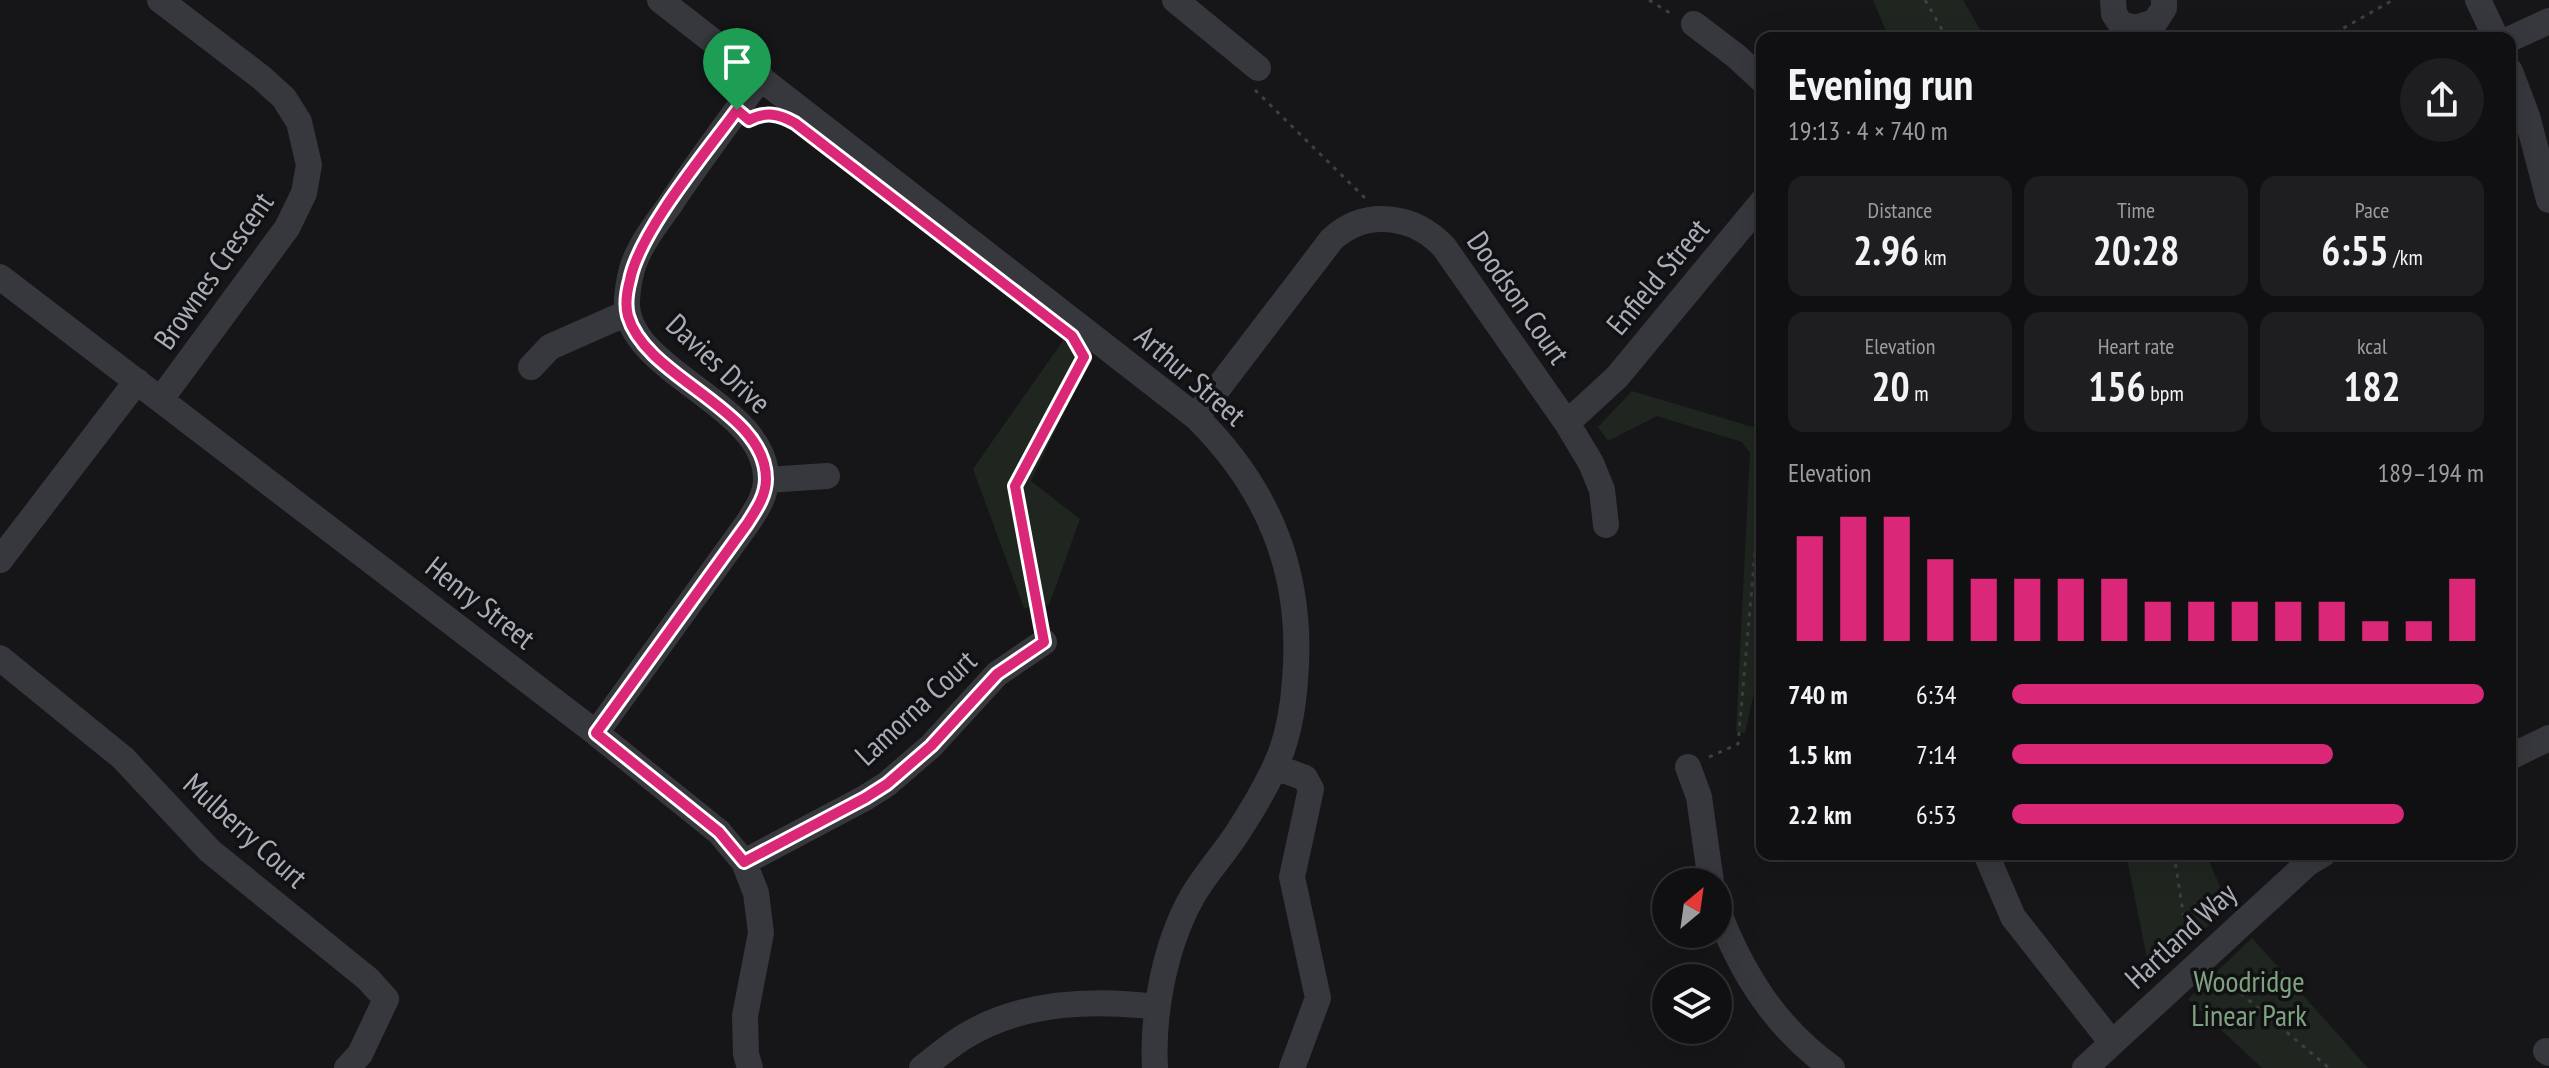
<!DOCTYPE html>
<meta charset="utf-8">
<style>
:root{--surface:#101012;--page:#1e1e20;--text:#f1f3f6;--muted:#9c9d9f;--line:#303032;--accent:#db2777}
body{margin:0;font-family:"PT Sans Narrow",sans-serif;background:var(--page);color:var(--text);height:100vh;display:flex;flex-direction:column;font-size:30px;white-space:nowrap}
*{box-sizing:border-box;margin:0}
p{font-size:26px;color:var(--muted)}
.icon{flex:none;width:44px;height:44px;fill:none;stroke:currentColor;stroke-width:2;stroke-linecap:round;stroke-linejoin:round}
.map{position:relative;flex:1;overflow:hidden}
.details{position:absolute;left:1756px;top:32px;width:760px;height:828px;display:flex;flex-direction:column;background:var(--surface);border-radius:16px;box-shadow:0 8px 32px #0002,0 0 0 2px var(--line)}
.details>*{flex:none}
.needle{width:52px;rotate:29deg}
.tools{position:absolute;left:1652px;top:868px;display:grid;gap:16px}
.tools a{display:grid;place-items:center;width:80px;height:80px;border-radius:50%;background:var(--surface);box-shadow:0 8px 32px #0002,0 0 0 2px var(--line);font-size:40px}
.pin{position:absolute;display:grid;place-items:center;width:68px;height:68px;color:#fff;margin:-82px -34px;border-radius:50% 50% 50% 0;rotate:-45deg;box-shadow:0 0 8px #0007}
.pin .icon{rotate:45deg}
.round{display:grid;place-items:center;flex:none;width:84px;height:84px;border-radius:42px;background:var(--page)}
.summary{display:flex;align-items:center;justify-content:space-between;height:136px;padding:0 32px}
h1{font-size:44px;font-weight:600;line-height:60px}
.metrics{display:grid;grid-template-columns:repeat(3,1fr);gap:12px;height:136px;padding:8px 32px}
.metrics div{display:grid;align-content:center;border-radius:16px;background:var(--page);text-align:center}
.metrics b{font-size:40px;font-weight:600}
.metrics small{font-size:22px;font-weight:400}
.metrics p{font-size:22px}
.chart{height:224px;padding:16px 32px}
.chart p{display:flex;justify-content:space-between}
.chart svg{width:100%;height:144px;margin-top:8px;stroke:var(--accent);stroke-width:6}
ul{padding:0 32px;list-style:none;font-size:26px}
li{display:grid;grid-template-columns:128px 96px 1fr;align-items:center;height:60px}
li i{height:20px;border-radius:10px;background:var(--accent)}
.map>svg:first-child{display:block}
.green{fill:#1e261f}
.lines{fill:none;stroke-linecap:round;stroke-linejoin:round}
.path{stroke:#3d3f44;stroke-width:3;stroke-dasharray:4 6;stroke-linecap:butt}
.minor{stroke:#37383d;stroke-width:26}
.route-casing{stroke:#fff;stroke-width:16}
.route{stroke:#db2777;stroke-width:10}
.labels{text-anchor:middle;stroke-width:7;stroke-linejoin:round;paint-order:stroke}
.street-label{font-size:30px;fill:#a8adb8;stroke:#111113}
.park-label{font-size:30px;fill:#7fa381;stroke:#111113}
</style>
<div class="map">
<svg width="2549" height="1068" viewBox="0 0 2549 1068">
<rect width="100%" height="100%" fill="#161618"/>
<!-- green -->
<path class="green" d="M1873,0H1963L1985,38H1889Z
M1067,335L1087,365L1031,481L1080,519L1049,605L1024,608L973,469Z
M1632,391L1753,427L1762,425V657L1745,733L1736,731L1750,453L1742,442L1657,416L1608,441L1598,427Z
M2126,854H2206L2229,907L2151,978Z
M2252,938L2368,1068H2262L2188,999Z"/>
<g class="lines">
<!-- path -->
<path class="path" d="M1649,0L1673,15
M1925,0L1947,38
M2326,38L2393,0
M1255,90L1364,197L1362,199
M1040,619L1015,486L1084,358
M1709,757L1738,744L1762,473
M2174,854L2184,919L2193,940
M2218,974L2329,1068"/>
<!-- minor -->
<path class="minor" d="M160,0L262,78L284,98L299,122L309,165L304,193L287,228L161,399
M660,0L1196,417C1270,490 1304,575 1295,680C1293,709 1287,743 1274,769C1264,790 1251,812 1238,832C1224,854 1205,874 1192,897C1165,945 1152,1013 1155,1068
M1175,0L1258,68
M2113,0L2114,14L2121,24L2135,28L2155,22L2164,8V0
M2478,0L2496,38
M1694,24L1736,56L1762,80
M2510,39L2549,21
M2510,71L2527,116L2549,200
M0,277L596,733L719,832L744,862L756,893L761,933L745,1016L746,1054L750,1068
M531,367L550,347L627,313
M1196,417L1332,239C1366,208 1414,215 1444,247L1567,423L1591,463L1602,490L1606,525
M1567,423L1617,377L1762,202
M766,480L827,476
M0,560L137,381
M0,658L123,758L210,851L368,979L386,999L360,1054L347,1068
M596,733L747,524C756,510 766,496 766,479C767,403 622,371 627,299C628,287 630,274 634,263C642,242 656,224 669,206C698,162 730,120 761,77
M2510,757L2549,738
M1276,767L1305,778L1311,789L1292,877L1318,998L1292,1068
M1688,767L1699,797L1711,882
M1986,854L2013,917L2112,1043
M744,862L865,798L887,784L931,746L997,674L1044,642
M1718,911C1742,974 1776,1028 1832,1068
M2546,1051L2549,1053
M922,1068C935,1058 948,1047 962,1038C1020,1001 1092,999 1157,1007
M2085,1068L2308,863L2323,854"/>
</g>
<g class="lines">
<defs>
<path id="route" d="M737,110L749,120C766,111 779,114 795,123L1072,336L1084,357L1015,486L1044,642L997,674L931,746L887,784L865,798L744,862L719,832L596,733L747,524C756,510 766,496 766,479C766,409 646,379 628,316C625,305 627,291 630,280C639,232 707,151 737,110Z"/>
</defs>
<!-- route casing -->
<use href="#route" class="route-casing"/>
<!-- route -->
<use href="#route" class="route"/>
</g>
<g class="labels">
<!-- street labels -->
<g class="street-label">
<text transform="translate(214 271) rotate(-55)" y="10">Brownes Crescent</text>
<text transform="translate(1658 277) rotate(-50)" y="10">Enfield Street</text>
<text transform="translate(1518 298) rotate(55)" y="10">Doodson Court</text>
<text transform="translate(718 364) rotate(43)" y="10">Davies Drive</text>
<text transform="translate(1190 376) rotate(41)" y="10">Arthur Street</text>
<text transform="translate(480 603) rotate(38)" y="10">Henry Street</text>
<text transform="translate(916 708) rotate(-43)" y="10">Lamorna Court</text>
<text transform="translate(245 831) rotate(42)" y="10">Mulberry Court</text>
<text transform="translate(2181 936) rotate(-43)" y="10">Hartland Way</text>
</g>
<!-- park labels -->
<g class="park-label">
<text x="2249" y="992">Woodridge<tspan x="2249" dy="34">Linear Park</tspan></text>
</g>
</g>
</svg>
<div class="tools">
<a><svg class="needle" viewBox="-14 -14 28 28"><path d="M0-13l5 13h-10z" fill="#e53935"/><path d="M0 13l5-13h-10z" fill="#9c9d9f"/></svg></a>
<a><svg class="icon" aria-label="layers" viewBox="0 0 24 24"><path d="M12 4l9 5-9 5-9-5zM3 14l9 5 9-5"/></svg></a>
</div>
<div class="pin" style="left:737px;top:110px;background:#1e9e55"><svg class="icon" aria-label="arrive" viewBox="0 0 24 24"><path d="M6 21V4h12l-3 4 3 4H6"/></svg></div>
<section class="details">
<div class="summary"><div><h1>Evening run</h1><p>19:13 · 4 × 740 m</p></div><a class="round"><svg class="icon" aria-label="share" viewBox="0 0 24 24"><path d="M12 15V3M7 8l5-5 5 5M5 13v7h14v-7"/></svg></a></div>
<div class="metrics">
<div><p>Distance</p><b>2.96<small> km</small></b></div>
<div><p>Time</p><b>20:28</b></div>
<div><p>Pace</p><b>6:55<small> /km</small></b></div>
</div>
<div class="metrics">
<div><p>Elevation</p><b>20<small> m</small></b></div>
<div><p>Heart rate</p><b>156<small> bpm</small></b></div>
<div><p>kcal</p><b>182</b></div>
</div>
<div class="chart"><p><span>Elevation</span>189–194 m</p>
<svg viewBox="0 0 160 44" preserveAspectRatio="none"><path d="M5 44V12M15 44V6M25 44V6M35 44V19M45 44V25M55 44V25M65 44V25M75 44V25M85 44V32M95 44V32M105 44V32M115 44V32M125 44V32M135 44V38M145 44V38M155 44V25"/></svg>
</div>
<ul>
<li><b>740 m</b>6:34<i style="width:100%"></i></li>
<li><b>1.5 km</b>7:14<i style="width:68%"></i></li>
<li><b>2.2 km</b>6:53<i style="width:83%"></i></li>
</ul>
</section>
</div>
